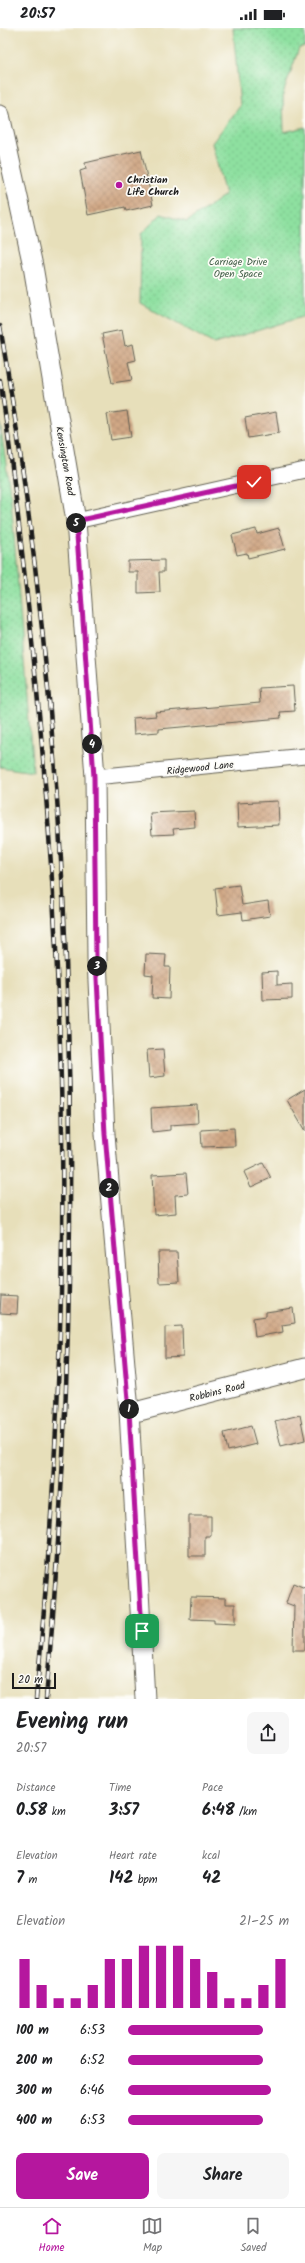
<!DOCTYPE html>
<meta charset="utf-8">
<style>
:root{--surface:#fff;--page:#f6f6f6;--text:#202124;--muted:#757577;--line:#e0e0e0;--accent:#b5179e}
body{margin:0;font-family:Kalam,sans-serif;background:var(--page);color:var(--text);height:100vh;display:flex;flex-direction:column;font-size:15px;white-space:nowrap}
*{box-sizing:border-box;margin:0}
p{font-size:13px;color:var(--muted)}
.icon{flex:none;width:22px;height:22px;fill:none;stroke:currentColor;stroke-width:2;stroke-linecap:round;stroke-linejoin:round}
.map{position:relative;height:1671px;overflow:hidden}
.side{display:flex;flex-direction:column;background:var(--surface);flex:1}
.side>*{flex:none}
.scale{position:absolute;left:12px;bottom:10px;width:44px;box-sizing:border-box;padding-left:4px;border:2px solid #1c1c1c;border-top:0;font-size:11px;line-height:14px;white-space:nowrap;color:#1c1c1c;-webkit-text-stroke:3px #fdfcf7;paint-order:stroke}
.pin{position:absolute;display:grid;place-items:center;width:34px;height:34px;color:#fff;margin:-17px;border-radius:8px;box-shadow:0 2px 6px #0006}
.km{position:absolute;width:20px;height:20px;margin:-10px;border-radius:50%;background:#222;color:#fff;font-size:11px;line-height:20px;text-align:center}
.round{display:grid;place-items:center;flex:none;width:42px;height:42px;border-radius:8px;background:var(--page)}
.headline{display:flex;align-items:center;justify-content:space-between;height:68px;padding:0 16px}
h1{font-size:22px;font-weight:700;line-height:30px}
.metrics{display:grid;grid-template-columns:repeat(3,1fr);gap:6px;height:68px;padding:4px 16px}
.metrics div{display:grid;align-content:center}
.metrics b{font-size:17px;font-weight:700}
.metrics small{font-size:11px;font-weight:400}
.metrics p{font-size:11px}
.chart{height:112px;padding:8px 16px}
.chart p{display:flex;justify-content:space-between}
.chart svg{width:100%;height:72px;margin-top:4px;stroke:var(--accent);stroke-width:6}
.cta{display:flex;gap:8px;margin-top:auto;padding:8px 16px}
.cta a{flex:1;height:46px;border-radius:8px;background:var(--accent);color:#fff;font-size:16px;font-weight:700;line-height:46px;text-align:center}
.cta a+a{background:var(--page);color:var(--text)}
ul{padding:0 16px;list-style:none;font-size:13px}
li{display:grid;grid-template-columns:64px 48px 1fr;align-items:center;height:30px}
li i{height:10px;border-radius:5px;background:var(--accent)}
.status{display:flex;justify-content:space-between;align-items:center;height:28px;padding:0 20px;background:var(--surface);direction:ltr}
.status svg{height:11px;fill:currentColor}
.tab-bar{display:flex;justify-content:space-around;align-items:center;height:56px;border-top:1px solid var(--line);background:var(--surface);font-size:11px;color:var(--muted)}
.tab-bar a{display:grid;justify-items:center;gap:2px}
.tab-bar .active{color:var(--accent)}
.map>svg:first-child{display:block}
.grass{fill:url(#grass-dots);stroke:#557e5e}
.building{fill:url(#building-cross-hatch)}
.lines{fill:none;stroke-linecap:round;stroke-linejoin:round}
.minor-casing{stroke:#636053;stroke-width:17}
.tertiary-casing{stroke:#636053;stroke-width:21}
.minor{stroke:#fff;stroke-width:15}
.tertiary{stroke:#fff;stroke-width:19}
.rail-casing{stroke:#1c1c1c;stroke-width:4.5}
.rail{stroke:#fdfcf7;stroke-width:3;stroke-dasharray:9;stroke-linecap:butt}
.route-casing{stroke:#fff;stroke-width:8}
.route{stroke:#b5179e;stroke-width:5}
.poi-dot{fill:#b5179e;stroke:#fdfcf7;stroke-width:1.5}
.labels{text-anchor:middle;stroke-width:3.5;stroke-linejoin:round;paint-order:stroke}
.poi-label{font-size:10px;font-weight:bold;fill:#1c1c1c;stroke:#fdfcf7;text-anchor:start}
.park-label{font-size:10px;fill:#44614a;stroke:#fdfcf7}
.street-label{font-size:10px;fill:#1c1c1c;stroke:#fdfcf7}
</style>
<div class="status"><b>20:57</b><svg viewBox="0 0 49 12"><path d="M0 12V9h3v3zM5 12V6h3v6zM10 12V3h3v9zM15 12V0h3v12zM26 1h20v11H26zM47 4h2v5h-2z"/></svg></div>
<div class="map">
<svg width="305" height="1671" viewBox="0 0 305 1671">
<defs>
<pattern id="grass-dots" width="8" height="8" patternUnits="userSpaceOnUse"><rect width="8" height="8" fill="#8ee0a0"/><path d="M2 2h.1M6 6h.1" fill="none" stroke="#7ac089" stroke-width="1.8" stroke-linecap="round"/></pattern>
<pattern id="building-cross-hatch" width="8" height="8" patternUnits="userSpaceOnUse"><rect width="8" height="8" fill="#d0a785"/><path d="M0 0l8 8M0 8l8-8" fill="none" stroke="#b28f72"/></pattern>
</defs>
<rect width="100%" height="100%" fill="#fdfcf7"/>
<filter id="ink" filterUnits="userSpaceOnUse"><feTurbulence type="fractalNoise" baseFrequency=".025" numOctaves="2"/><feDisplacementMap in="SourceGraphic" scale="8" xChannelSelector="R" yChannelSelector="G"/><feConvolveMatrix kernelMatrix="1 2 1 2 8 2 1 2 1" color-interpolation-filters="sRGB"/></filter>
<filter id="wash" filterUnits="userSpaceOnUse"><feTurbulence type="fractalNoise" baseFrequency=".012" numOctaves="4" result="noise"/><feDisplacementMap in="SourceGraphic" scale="16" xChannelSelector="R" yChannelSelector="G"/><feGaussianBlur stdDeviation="0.9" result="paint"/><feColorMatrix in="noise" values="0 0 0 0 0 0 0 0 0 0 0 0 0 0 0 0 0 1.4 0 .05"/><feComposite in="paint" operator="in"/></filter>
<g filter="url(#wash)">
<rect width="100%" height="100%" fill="#e7dfba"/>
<!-- grass -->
<path class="grass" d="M233,0H305V19L299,20L283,66L284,104L305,99V288L214,316L140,275L141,206L161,186L187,194L225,167L212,115L240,78Z
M0,394L11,471L33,744L0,739Z"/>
<g id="blocks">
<!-- building -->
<path class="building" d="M141,122L153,177L126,183L125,179L88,187L80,143L86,141L85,135Z
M122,302L125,318L133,316L136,332L128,334L132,352L112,355L102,306Z
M127,383L131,409L111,412L107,386Z
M276,384L279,405L248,410L245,390Z
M279,500L285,521L248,530L247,525L237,527L232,507L256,501L257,506Z
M164,532V544H159L160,564L138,565V544H128V533Z
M293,658L295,683L280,684L281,690L159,701V704L134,706L133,690L156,688L155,684L260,675L259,660Z
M278,773L279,797L238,799L237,775Z
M194,783L195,799L173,801L174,806L152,807L150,785Z
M239,857L242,877L268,873L270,888L243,892L242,884L218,887L215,860Z
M146,926L166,927L165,939H170L169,971L152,970L153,947L145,946Z
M277,943V957L292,956V971L263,972L262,944Z
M163,1021L165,1048L149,1050L147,1022Z
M305,1061V1103L287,1072Z
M197,1077L198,1095L170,1097V1102L152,1104L151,1080Z
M234,1100L235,1118L202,1119L201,1102Z
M263,1135L271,1150L251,1159L244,1144Z
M186,1145L188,1166L175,1167L176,1185L154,1187L152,1147Z
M158,1224H177L179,1254L159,1255Z
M1,1267L18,1268L17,1286L0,1285Z
M293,1280L295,1295L282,1297L283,1304L255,1309L253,1290L266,1288V1284Z
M182,1298L183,1329L165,1330V1299Z
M300,1387L305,1412L281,1418L275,1393Z
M251,1398L256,1416L228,1423L224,1405Z
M189,1488H211V1508H205V1528H189Z
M293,1555L305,1560V1622H293L294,1578L286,1575Z
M191,1569L226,1570V1576H235V1596L214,1595V1592L190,1591Z"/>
</g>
</g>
<g filter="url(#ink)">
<use href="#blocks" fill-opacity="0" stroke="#636053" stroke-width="1"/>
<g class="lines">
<defs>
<path id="minor" d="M76,493L305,442
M95,749L305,728"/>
<path id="tertiary" d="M0,87L33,238L76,493L95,749L97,931L105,1106L129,1383L145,1671
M129,1383H139L305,1340"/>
</defs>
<!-- minor casing -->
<use href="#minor" class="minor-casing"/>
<!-- tertiary casing -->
<use href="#tertiary" class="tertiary-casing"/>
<!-- minor -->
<use href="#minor" class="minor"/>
<!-- tertiary -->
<use href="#tertiary" class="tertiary"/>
<defs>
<path id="rail" d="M0,298C78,750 87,1215 46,1671
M0,352C12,426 19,501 28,576C53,805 67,1036 61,1266C58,1401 49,1536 36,1671"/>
</defs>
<!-- rail casing -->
<use href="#rail" class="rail-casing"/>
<!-- rail -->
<use href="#rail" class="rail"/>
</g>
</g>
<g class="lines" filter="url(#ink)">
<defs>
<path id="route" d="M142,1603L129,1383L105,1106L96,931L94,749L76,493L254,454"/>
</defs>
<!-- route casing -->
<use href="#route" class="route-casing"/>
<!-- route -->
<use href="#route" class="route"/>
</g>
<!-- markers -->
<circle class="poi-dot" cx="119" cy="157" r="4"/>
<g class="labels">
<!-- poi labels -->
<g class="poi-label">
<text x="127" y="155">Christian<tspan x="127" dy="12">Life Church</tspan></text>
</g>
<!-- park labels -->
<g class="park-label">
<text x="238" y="237">Carriage Drive<tspan x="238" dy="12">Open Space</tspan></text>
</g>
<!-- street labels -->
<g class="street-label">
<text transform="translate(66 433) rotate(80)" y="4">Kensington Road</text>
<text transform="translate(200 739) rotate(-6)" y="4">Ridgewood Lane</text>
<text transform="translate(217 1363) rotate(-14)" y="4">Robbins Road</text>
</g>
</g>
</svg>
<div class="scale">20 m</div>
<div class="pin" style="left:142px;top:1603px;background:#1e9e55"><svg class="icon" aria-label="arrive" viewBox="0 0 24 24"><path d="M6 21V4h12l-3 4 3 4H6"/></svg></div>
<div class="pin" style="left:254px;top:454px;background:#d93025"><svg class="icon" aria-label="check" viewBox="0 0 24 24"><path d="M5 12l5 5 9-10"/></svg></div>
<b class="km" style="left:129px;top:1381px">1</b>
<b class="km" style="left:109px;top:1160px">2</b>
<b class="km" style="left:97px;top:938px">3</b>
<b class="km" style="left:92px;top:716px">4</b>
<b class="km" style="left:76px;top:495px">5</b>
</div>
<section class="side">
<div class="headline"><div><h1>Evening run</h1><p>20:57</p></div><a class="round"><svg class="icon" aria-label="share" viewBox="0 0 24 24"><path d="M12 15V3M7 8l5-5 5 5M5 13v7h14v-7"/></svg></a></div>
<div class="metrics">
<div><p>Distance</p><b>0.58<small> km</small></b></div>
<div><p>Time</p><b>3:57</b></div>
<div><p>Pace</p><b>6:48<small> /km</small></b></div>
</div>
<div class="metrics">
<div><p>Elevation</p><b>7<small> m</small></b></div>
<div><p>Heart rate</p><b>142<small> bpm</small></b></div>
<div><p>kcal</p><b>42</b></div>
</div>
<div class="chart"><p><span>Elevation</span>21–25 m</p>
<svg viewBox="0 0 160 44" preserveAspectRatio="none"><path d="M5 44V14M15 44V30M25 44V38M35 44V38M45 44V30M55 44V14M65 44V14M75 44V6M85 44V6M95 44V6M105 44V14M115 44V22M125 44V38M135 44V38M145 44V30M155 44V14"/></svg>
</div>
<ul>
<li><b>100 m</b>6:53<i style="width:84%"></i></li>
<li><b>200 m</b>6:52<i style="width:84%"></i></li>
<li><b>300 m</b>6:46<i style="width:89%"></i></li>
<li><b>400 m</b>6:53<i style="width:84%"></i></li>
</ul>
<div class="cta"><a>Save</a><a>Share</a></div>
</section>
<nav class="tab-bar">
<a class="active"><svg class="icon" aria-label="home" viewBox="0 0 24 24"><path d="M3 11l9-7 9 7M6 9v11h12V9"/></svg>Home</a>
<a><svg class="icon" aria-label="map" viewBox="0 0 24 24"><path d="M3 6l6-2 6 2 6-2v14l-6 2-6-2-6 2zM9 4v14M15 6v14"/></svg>Map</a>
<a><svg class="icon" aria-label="saved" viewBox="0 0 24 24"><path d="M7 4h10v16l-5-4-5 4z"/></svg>Saved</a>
</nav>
